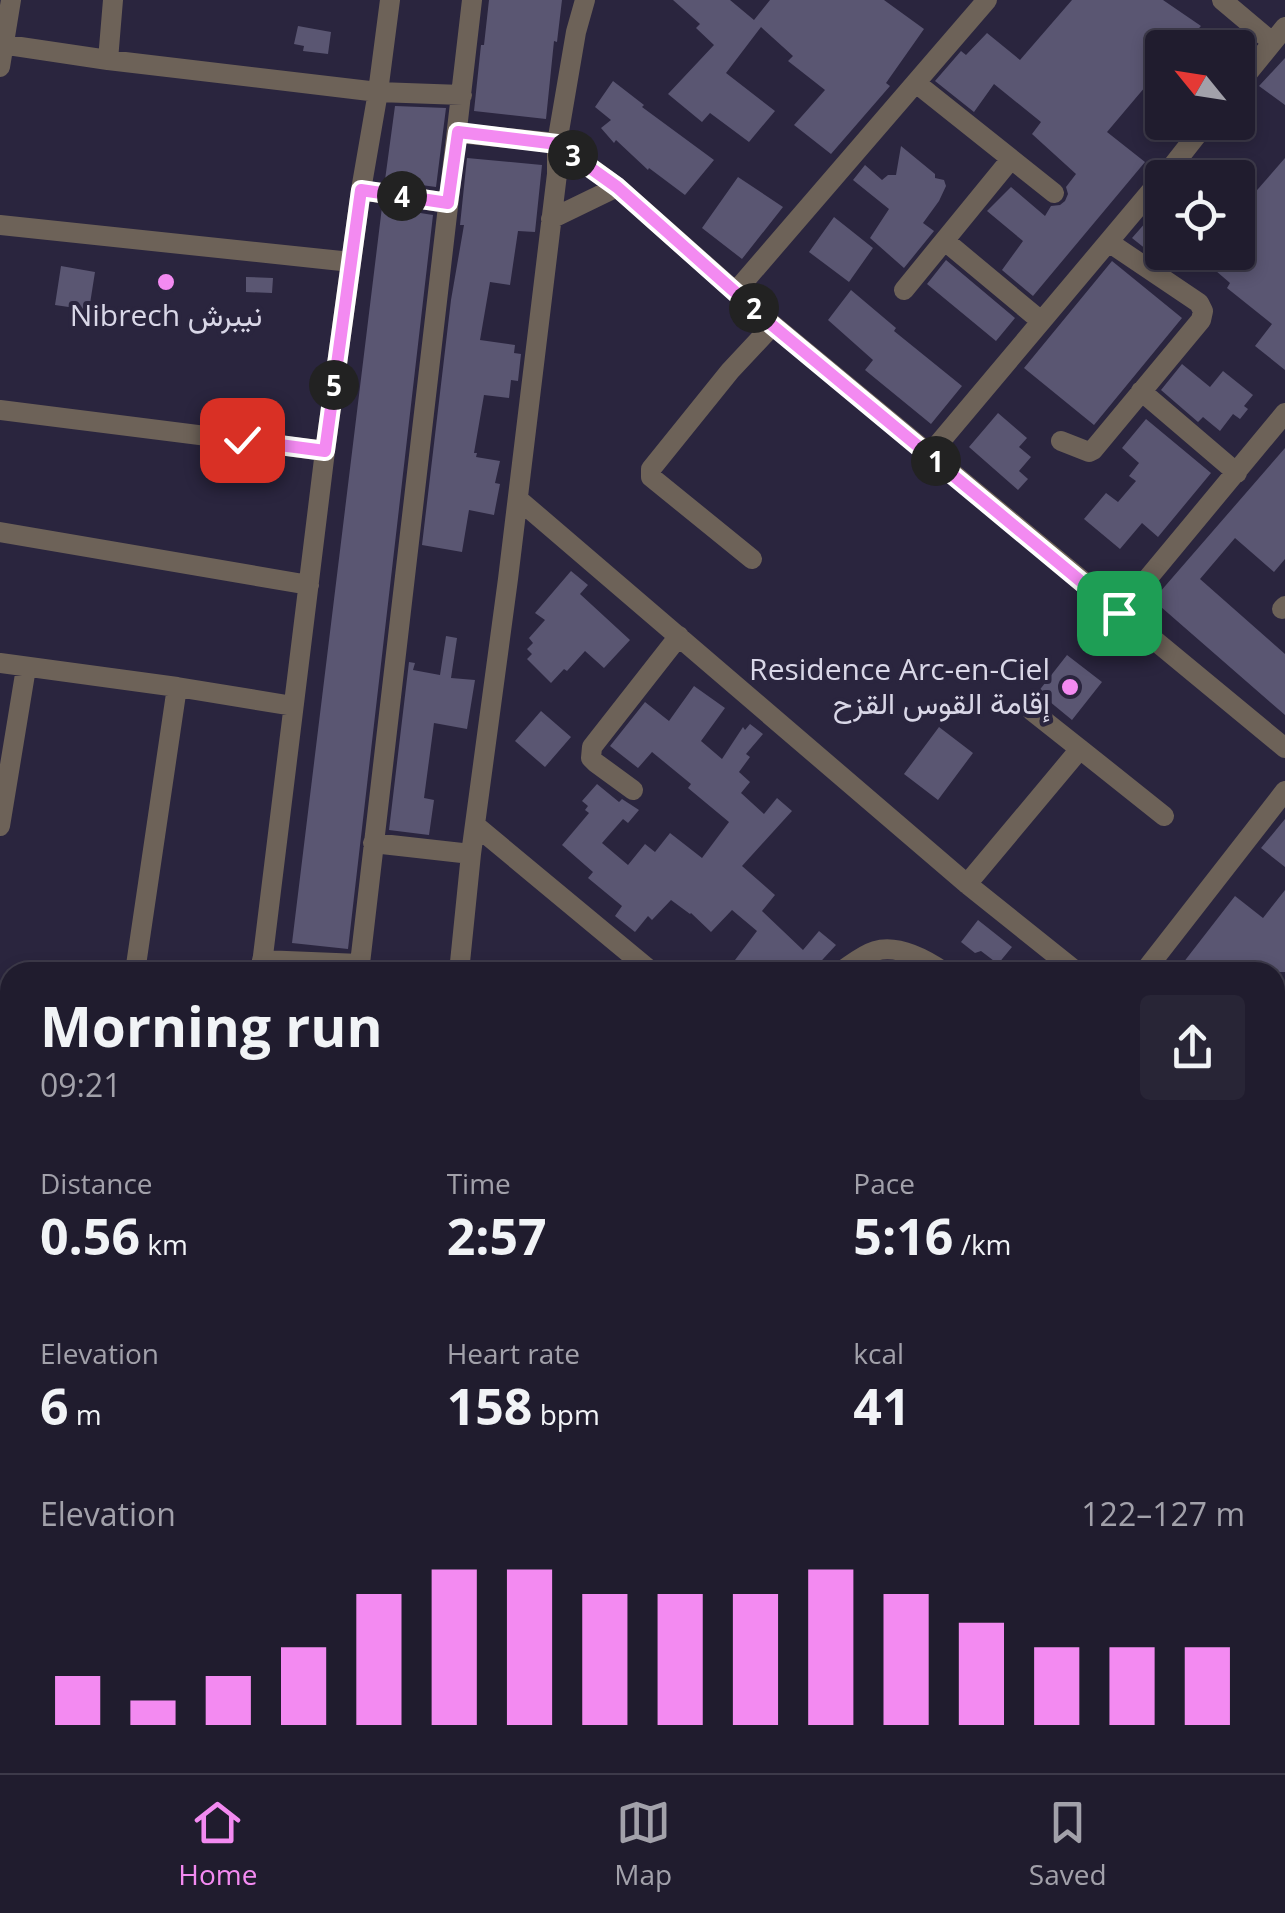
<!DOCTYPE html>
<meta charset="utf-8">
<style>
:root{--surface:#201c2e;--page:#282536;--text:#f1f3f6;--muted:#a2a1aa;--line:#3d3a4a;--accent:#f38af1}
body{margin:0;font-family:"Open Sans",Vazirmatn,sans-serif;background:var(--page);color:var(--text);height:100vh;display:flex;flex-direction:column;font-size:38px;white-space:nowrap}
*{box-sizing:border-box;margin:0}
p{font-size:32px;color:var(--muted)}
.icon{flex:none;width:55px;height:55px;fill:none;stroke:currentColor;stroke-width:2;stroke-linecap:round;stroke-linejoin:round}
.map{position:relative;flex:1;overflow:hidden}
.drawer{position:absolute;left:0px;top:962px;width:1285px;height:812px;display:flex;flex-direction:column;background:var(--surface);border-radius:30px 30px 0 0;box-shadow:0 5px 15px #0003,0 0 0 2px var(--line)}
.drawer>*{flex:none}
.needle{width:65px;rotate:300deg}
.fabs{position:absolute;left:1145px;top:30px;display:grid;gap:20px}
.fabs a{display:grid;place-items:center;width:110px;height:110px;border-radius:10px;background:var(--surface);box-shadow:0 5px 15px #0003,0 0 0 2px var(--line);font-size:50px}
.pin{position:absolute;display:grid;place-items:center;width:85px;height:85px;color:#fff;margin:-42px;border-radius:20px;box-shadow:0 5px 15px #0006}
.km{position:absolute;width:50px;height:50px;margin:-25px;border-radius:50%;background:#222;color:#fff;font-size:28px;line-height:50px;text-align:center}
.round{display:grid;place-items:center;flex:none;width:105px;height:105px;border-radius:10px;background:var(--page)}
.head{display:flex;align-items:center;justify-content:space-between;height:170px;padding:0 40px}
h1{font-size:55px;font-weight:700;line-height:75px}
.metrics{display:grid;grid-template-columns:repeat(3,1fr);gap:15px;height:170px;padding:10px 40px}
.metrics div{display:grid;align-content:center}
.metrics b{font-size:50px;font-weight:700}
.metrics small{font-size:28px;font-weight:400}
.metrics p{font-size:28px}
.chart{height:280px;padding:20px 40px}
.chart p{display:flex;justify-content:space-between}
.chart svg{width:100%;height:180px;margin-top:10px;stroke:var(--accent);stroke-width:6}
.tab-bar{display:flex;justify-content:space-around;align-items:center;height:140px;border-top:2px solid var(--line);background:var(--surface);font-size:28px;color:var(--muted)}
.tab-bar a{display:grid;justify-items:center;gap:5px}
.tab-bar .on{color:var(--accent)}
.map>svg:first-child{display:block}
.building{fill:#5a5672}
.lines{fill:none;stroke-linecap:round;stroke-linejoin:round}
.minor{stroke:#6d6258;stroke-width:20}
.route-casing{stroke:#fff;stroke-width:20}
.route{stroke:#f38af1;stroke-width:12}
.poi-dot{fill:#f38af1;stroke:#2a253e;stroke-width:4}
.labels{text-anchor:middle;stroke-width:8;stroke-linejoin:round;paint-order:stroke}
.poi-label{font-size:30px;fill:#d9d7e7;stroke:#2a253e}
</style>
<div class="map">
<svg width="1285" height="1773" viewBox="0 0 1285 1773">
<rect width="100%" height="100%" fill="#2a253e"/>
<!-- building -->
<path class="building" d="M489,0H562L557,42L554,41L546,119L474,111L481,45H484Z
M673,0H730L754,20L770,0H884L924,29L886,83L890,86L831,154L794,125L825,90L788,61L793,56L761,27L726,73L775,111L749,142L710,113L702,122L668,94L714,45L696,28L700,24Z
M1072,0H1163L1201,26L1191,36L1206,48H1162V67L1107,132L1145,162L1033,296L1002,270L1023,241L987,211L1011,187L1045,216L1051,206L1060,205L1065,201L1068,194L1066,187L1076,174L1032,134L1041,122L994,84L974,112L935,81L961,51L966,55L987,33L1020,60Z
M298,26L331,32L328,54L303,51L304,46L294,44Z
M1285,58V105L1259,86Z
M613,81L644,105L642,107L714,160L685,195L649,168L648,170L616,140L614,143L601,128L611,120L595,107Z
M395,106L446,108L436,187L385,180Z
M901,146L935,174V178L944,180L946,186L939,201L923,223L934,231L904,268L870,238L889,209L853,180L865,165L882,180L888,175H896Z
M467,158L542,165L535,232L518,231L510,285L490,282L480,340L515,345L514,353L521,354L518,381L511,380L509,398L484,395L474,453H477L476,457L500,461L495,483L500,484L494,515L469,510L462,552L422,545L451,300L464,225H460Z
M1285,158V370L1255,346L1272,324L1227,288L1230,283L1194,252H1238V198L1243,190L1251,197Z
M738,177L783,207L742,259L702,228Z
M1162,204V262L1132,238Z
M382,207L433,215L348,949L292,943Z
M834,217L873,248L849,282L809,252Z
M946,260L1015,318L996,341L927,284Z
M1112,261L1182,318L1094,425L1024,368Z
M61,266L95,272L89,310L55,305Z
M246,277L273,278L272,293L246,292Z
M851,290L896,328L894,331L962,386L931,424L865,370L873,360L828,320Z
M1182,364L1210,387L1223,371L1253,395L1244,406L1248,409L1240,419L1233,414L1220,431L1203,417L1198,422L1161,390Z
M998,413L1027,438L1019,447L1031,457L1019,471L1028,479L1018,490L969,447Z
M1146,419L1211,473L1158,537L1142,523L1120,549L1084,519L1106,493L1118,502L1136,481L1129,476L1139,463L1122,448Z
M1285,448V559L1274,572L1235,538L1200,579L1285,654V715L1153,600Z
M571,571L588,585L580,594L630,640L604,668L585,651L567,671L564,669L551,683L527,659L532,654L527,649L533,643L529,638L545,620L535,613Z
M446,636L457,638L451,678L475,680L467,729L434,723L424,798L434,800L429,835L389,830L409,662L415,663L413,670L440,675Z
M1067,655L1102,682L1072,720L1038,692Z
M694,686L725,708L701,741L722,759L743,727L745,730L750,724L763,734L746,754L750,757L739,772L750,782L741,793L764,814L777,798L792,811L742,866L775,895L762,911L803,950L819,931L836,945L811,972H742L732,964L757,931L732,910L711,932L691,913L690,914L671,900L652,920L648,916L635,932L615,916L622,906L588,878L593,872L562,845L589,813L585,810L588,806L582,801L597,784L619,802L622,799L639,810L628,823L623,819L602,843L628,865L645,844L655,852L670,833L702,858L729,822L688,788L691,784L652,752L638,768L610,746L645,702L669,721Z
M541,711L571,737L545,767L515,741Z
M939,727L973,753L938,800L904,774Z
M1285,819V867L1261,848Z
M1285,890V972H1251L1244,967L1239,972H1176L1235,896L1263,918Z
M978,920L1012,947L998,964L981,951L975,953L961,942Z"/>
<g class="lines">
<!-- minor -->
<path class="minor" d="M1222,0L1272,42
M0,44L108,60L378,92L462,95
M108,60L113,0
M0,67L11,0
M916,83L1054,193
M1238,85L1285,27
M458,133L557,143L617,187L773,325L1285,748
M1163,178L1207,122
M361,190L448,203
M551,219L617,187
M0,225L351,262
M945,241L1041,321
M904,290L1011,159
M736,291L987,0
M1141,391L1237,473
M0,410L325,451
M1061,441L1089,452L1093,450L1201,320L1203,311L1199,303L1110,243
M929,455L1162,178
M518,499L967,884L1077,972
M0,532L309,585
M752,559L651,477V469L730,371L773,325
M1282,609L1285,606
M1119,613L1285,413
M0,663L177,687L293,706
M1080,749L1164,816
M633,790L596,763L591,758L592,747L679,636
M475,825L652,972
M0,826L26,668
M373,843L471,854
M967,884L1080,749L1032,711
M262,960L360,964
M135,972L177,687
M261,972L325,451L361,190L378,92L390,0
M359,972L472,0
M459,972L471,854L508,579L557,174V143L576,32L585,0
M840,972C851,965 862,955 875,951C898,944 925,959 944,972
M1144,972L1285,791
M0,996L10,997
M0,1121L10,1122
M1275,1131L1285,1139
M1275,1215L1285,1203
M0,1377L10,1378
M1275,1492L1285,1500
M1275,1600L1285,1602
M0,1612L10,1615
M1275,1696L1285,1698
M0,1747L10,1750
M66,1765L95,1773
M171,1773V1765
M251,1773L252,1765
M358,1773L359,1765
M485,1773L491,1765
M897,1773L898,1765"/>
</g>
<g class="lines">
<defs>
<path id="route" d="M242,440L325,451L361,190L448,203L458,132L557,144L617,187L772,325L1119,613"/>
</defs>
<!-- route casing -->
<use href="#route" class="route-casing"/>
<!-- route -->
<use href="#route" class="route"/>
</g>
<!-- markers -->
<g class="poi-dot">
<circle cx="166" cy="282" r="10"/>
<circle cx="1070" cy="687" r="10"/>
</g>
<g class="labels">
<!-- poi labels -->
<g class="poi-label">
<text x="166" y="326">Nibrech نيبرش</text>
<text x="1050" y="680" text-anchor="end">Residence Arc-en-Ciel<tspan x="1050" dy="34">إقامة القوس القزح</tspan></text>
</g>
</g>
</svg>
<div class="fabs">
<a><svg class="needle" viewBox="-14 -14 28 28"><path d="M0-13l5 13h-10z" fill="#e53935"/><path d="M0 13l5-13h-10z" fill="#a2a1aa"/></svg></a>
<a><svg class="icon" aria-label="locate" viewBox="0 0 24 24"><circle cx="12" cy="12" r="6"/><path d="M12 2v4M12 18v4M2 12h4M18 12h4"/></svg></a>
</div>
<div class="pin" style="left:1119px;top:613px;background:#1e9e55"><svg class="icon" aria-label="arrive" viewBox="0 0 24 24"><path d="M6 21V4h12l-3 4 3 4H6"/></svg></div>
<div class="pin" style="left:242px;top:440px;background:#d93025"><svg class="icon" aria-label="check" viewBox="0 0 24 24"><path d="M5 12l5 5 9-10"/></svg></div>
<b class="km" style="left:936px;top:461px">1</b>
<b class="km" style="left:754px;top:308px">2</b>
<b class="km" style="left:573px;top:155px">3</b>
<b class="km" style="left:402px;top:196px">4</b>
<b class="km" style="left:334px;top:385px">5</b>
<section class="drawer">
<div class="head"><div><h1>Morning run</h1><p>09:21</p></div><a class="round"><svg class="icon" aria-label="share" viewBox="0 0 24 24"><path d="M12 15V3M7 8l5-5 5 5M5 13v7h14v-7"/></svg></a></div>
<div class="metrics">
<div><p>Distance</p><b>0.56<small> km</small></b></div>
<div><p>Time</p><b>2:57</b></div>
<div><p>Pace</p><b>5:16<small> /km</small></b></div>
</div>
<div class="metrics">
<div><p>Elevation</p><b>6<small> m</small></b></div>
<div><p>Heart rate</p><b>158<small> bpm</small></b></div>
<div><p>kcal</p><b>41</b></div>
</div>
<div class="chart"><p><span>Elevation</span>122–127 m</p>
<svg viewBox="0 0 160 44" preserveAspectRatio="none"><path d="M5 44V32M15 44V38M25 44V32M35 44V25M45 44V12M55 44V6M65 44V6M75 44V12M85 44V12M95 44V12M105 44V6M115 44V12M125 44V19M135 44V25M145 44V25M155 44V25"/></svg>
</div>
</section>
</div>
<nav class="tab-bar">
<a class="on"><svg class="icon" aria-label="home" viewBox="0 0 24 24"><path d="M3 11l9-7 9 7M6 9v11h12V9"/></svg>Home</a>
<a><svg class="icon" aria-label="map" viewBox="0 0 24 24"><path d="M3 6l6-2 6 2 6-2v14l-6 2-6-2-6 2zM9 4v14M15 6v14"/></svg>Map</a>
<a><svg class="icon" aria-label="saved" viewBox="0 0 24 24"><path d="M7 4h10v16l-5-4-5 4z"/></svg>Saved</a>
</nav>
